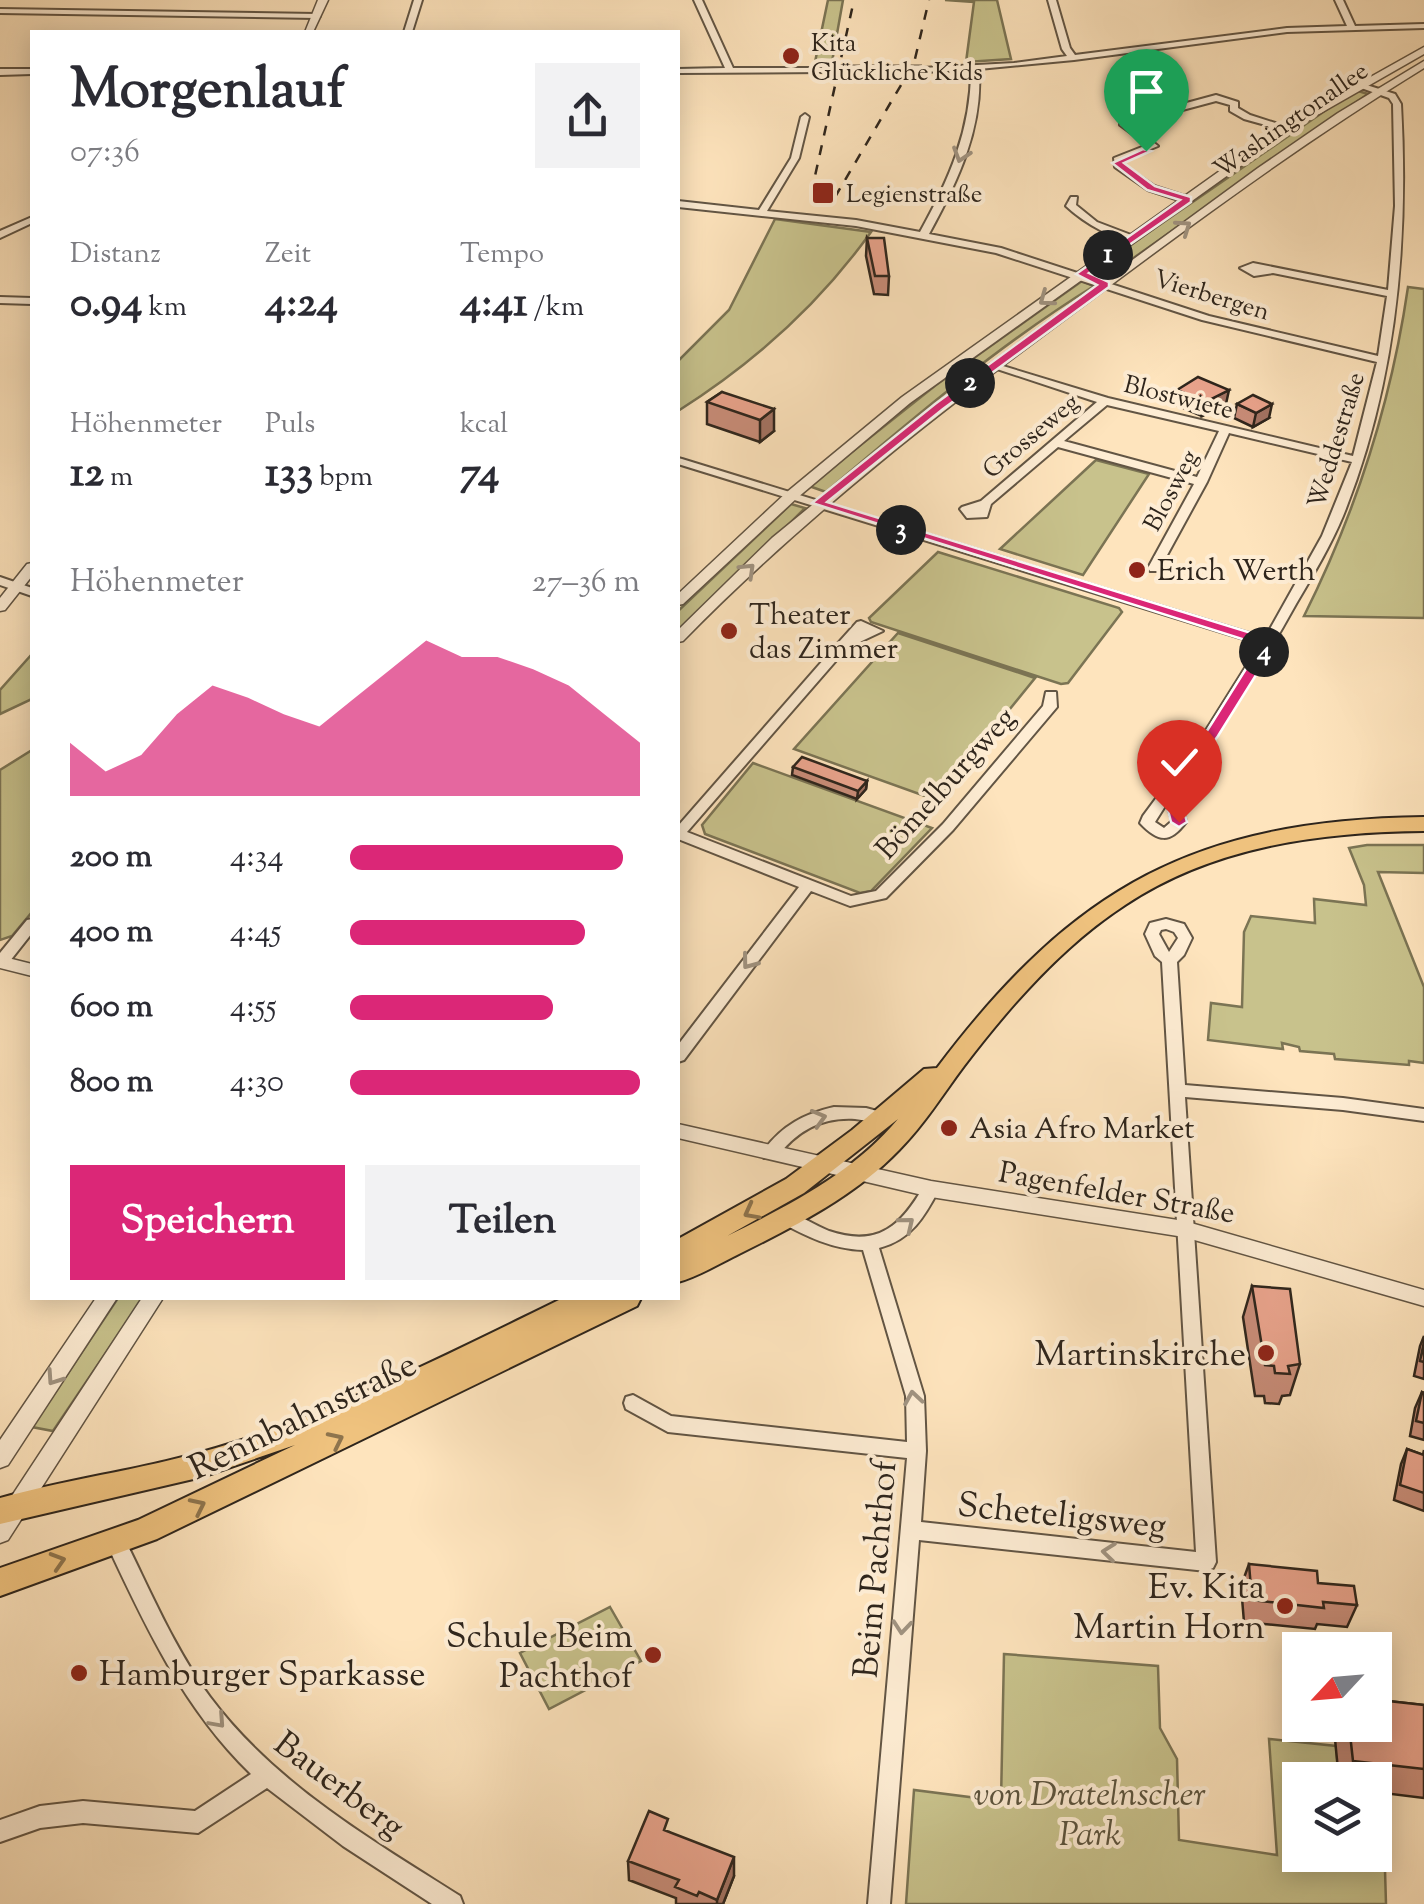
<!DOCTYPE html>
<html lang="de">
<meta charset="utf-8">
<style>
:root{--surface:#fff;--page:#f2f2f3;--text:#2b2b33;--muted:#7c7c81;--accent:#db2777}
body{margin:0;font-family:"Sorts Mill Goudy",serif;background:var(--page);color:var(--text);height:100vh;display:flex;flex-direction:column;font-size:38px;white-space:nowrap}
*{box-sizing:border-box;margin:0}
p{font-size:32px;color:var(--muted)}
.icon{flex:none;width:55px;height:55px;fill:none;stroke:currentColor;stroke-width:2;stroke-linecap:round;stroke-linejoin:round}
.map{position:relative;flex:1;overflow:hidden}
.side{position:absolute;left:30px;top:30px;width:650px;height:1270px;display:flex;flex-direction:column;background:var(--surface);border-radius:0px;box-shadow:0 5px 25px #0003}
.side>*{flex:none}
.needle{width:65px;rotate:244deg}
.buttons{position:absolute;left:1282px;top:1632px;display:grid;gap:20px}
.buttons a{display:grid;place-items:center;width:110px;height:110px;border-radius:0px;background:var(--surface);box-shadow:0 5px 25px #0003;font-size:50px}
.pin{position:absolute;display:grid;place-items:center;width:85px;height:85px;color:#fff;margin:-102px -42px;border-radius:50% 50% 50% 0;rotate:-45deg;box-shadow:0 0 10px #0007}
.pin .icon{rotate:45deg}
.km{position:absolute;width:50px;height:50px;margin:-25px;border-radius:50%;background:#222;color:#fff;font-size:28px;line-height:50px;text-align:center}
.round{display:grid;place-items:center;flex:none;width:105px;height:105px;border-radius:0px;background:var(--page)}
.overview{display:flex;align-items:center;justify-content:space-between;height:170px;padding:0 40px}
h1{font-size:55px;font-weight:700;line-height:75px}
.stats{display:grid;grid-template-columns:repeat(3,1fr);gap:15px;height:170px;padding:10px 40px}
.stats div{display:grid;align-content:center}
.stats b{font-size:42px;font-weight:700}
.stats small{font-size:28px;font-weight:400}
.stats p{font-size:28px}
.chart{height:280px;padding:20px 40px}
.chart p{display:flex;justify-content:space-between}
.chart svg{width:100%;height:180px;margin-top:10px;fill:var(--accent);opacity:.7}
.action{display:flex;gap:20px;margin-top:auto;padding:20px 40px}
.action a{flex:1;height:115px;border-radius:0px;background:var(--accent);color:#fff;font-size:40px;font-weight:700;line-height:115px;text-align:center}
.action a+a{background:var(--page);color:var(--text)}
ul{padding:0 40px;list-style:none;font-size:32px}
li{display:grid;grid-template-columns:160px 120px 1fr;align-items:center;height:75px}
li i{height:25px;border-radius:12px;background:var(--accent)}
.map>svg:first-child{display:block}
.green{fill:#c8c28c;stroke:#7b7454;stroke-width:2.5}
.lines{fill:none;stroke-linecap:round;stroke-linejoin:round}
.minor-casing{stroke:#625544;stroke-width:4}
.tertiary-casing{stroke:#625544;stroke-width:3}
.primary-casing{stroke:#2e251c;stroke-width:4}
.minor{fill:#feedd4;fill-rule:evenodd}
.tertiary{fill:#feedd4;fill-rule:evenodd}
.primary{fill:#efc27e;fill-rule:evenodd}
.rail{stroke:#2e251c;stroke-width:2.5;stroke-dasharray:10 10;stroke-linecap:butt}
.minor-bridge-casing{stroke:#625544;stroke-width:11;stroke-linecap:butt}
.minor-bridge{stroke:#feedd4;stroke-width:9}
.wall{fill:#c98d79;stroke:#2e251c;stroke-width:2.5}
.shaded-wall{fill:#a47363;stroke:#2e251c;stroke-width:2.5}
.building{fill:#eaa48d;stroke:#2e251c;stroke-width:2.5}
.oneway{stroke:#a09381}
.oneway2{stroke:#8e744d}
.route{fill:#db2777;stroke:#fff;stroke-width:2.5}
.poi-dot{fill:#8f2418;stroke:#feedd4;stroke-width:4}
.labels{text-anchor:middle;stroke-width:8;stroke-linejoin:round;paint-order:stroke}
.far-poi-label{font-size:25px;fill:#2e251c;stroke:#feedd4;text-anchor:start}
.far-street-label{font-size:25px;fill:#2e251c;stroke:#feedd4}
.poi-label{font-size:30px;fill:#2e251c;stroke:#feedd4;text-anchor:start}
.street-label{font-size:30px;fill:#2e251c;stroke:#feedd4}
.near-poi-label{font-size:35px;fill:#2e251c;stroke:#feedd4;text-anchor:end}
.near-street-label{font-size:35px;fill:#2e251c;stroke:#feedd4}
.near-park-label{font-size:35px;font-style:italic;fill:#5c543e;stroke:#feedd4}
</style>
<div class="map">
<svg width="1424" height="1904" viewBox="0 0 1424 1904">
<rect width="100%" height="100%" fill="#fee4bd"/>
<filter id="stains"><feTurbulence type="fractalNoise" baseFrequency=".002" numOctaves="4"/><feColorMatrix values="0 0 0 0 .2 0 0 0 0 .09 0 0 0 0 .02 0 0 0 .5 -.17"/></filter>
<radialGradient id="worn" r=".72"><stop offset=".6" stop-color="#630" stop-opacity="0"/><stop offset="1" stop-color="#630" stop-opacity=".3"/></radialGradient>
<!-- green -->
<path class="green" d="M828,0H843L832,62H815Z
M997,0L1011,59L966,62L974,2L945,0Z
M1355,90L1368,94L1112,273L1097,268Z
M775,219L871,232C818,306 754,363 678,411V361L729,310Z
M1082,281L1094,286C1000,344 912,419 826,492L809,486L936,385Z
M1408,287L1424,289V618L1304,616C1357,510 1391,404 1408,287Z
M1096,460L1149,474L1083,575L1000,549Z
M791,504L805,508L678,636V611Z
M938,552L1119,608L1122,612L1068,683L1061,684L871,622L869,618Z
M898,633L1035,678L936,800L794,749Z
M32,654V699L0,714V690Z
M32,750V912L12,936L0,940V770Z
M753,763L932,828L871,891L860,893L705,834L702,825Z
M1367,845H1424V873L1378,872L1424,987V1063L1409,1061V1065L1335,1059L1334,1054L1300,1051L1299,1047L1282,1043L1283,1049L1208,1040L1211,1003L1242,1007L1244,932L1251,916L1315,923L1314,899L1366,905L1364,885L1349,848Z
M118,1298H143L53,1431L32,1427Z
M610,1607L641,1661L549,1709L520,1653Z
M1004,1654L1158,1666L1160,1728L1177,1759L1179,1840L1277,1855L1269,1739L1336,1746L1339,1780H1300V1855H1364L1385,1870L1386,1904H906L914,1790L1001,1801Z"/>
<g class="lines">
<defs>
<path id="minor" d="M414,0H422L412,32H404Z
M694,0H702L733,68H827L831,70L827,72L678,73V69L725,68Z
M1048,0H1056L1070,48L1075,55L1287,28L1347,26L1335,0H1343L1355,26L1424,24V28L1287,32L1074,60L979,69C983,129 957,183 929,234L1001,248L1209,316L1378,356L1387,296L1273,273L1254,276L1240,268L1253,263L1388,290L1395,206L1393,104L1389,98L1353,85L1357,82L1395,94L1401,104C1409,244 1396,385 1343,516C1330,547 1313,575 1296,604C1261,667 1221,730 1178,790L1186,822C1170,844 1158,842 1140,823L1143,816L1203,735L1260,644L678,464V458L682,459L1265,638L1322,536L1352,462L1229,433L1207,482L1160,568L1158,571H1150L1148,568L1194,484L1058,447L991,504L987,517L967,518L960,509L962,507L981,501L1097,402L988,366L993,363L1108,398L1353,456L1377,362L1202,320L996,253L856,226L678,207V201L759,210L791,158L801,117L805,114L809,117L799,158L767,211L856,220L920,232C949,180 971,130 971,70L922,72L918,70L922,68L1014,63L1067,56L1062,49ZM1107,405L1219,431L1197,477L1064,441ZM1167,803L1172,821L1164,828L1155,822Z
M0,9L316,14L320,16L316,18L0,13Z
M0,69H32V74L0,75Z
M1216,95L1238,102V108L1250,115L1291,128L1287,131L1244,119L1230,111V105L1216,101L1130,124L1158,146L1122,161V164L1154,186L1191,198L1193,200L1188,203L1148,190L1115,167L1114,158L1147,145L1120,125V121Z
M1071,197H1077L1076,205L1097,222L1139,238C1118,245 1082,221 1066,206Z
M32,217V223L0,238V231Z
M0,297L32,298V304L0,303Z
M0,577L32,588V596L0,585Z
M861,621L883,631L847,648L687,832L851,896L876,891L943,824L1043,706L1046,692H1056L1057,707L953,830L886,898L850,906L811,891L684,1060L678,1062V1045L799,887L678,839V826L839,642L857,622Z
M32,919V933L6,966L0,967V953L27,920Z
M1166,919L1184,924L1192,938L1184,955L1177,962L1185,1085L1343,1098L1424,1109V1121L1343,1110L1185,1097L1216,1562L1213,1568L1206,1571L919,1540L890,1904H868L907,1458L668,1432L626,1409L624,1403L626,1397L633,1395L671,1416L907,1442L906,1396L863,1250C832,1249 806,1236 780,1222L777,1217L780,1212L786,1210C801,1216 814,1225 829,1231C879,1248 902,1225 925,1184L931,1182L937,1184L939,1189C925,1216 911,1240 879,1248L924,1396L926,1451L921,1522L1196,1552L1162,962L1155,956L1145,934L1150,923ZM1166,929L1174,932L1178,938L1169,952L1159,934L1161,930Z
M834,1107L866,1108L888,1114L890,1118L888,1122C877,1124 866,1120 855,1119C820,1117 796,1132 776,1158H764L762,1154L764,1150C783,1125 804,1114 834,1107Z
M116,1533L123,1536C150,1590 174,1648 210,1697C275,1784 370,1839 460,1896L463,1904H432L343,1846L267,1788L198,1833L83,1823L40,1828L0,1842V1820L40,1806L83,1801L195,1811L251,1774C184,1709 145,1626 106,1542L109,1536Z"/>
<path id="tertiary" d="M318,0H328L313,32H305Z
M1424,47V54L1291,130L910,403L797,498L683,604L678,605V594L787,492L902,397L1283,126Z
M1424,61V68C1310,138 1202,217 1095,297C950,404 809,512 683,641L678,642V630L772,538L933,406L1258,168L1338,113Z
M32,563V576L5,610L0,611V598L27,564Z
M0,956L32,964V976L0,968Z
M678,1124L931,1181L1184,1221L1424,1290V1306L1184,1237L931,1197L678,1138Z
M96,1298H117L8,1465L0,1468V1440Z
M142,1298H163L8,1540L0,1543V1514Z"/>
<path id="primary" d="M1424,817V831C1320,832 1214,846 1125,905C1062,946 1009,1007 964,1066C943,1094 924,1125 899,1150C853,1198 791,1228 733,1257C715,1266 697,1277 678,1282V1239L786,1179L852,1130L924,1069L937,1068C1074,886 1196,820 1424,817ZM898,1119C853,1173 788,1206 727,1236L804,1193Z
M563,1298H641L637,1306L157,1539L0,1596V1568L138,1520L295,1445L202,1477L0,1524V1498C76,1477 154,1468 229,1444C345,1407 454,1351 563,1298Z"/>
</defs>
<!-- minor casing -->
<use href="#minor" class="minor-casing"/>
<!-- tertiary casing -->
<use href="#tertiary" class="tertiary-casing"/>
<!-- primary casing -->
<use href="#primary" class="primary-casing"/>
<!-- minor -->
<use href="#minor" class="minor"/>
<!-- tertiary -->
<use href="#tertiary" class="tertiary"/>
<!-- primary -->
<use href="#primary" class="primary"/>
<!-- rail -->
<path class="rail" d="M811,194L854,0
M835,197L914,63L929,0"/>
<defs>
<path id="minor-bridge" d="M827,70H922"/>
</defs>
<!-- minor-bridge casing -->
<use href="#minor-bridge" class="minor-bridge-casing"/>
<!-- minor-bridge -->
<use href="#minor-bridge" class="minor-bridge"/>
</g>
<!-- wall -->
<path class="wall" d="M867,238L889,276L888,295L874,294L866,256Z
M1177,390L1226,404L1202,416L1174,404Z
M722,392L774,431L760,442L707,424V402Z
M1237,404L1269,418L1253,427L1234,418Z
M793,767L867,781L866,789L857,799L792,775Z
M1252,1286L1300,1364L1290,1395L1282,1396L1279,1404L1265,1403L1264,1396H1255L1243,1317Z
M1424,1336V1379L1414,1376L1420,1346Z
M1422,1392L1424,1393V1440L1410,1436L1415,1408Z
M1407,1449L1423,1455L1424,1450V1511L1394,1500L1401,1464Z
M1249,1564L1318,1583L1357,1605L1347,1627L1317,1624L1315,1629L1244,1622L1241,1586Z
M1379,1700L1424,1705V1798L1375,1792V1780H1339L1334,1729L1336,1725H1375L1377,1705Z
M669,1832L734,1876L723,1904H676V1898L629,1880L628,1861Z"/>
<!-- shaded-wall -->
<path class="shaded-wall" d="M1229,390L1226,404L1202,416L1205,402Z
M1272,404L1269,418L1253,427L1256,413Z
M774,409V431L760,442V420Z
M867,781L866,789L857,799L858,791Z
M734,1857V1876L723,1904H717V1900Z"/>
<!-- building -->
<path class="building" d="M867,238H884L889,276H875Z
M1198,377L1229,390L1205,402L1177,390Z
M722,392L774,409L760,420L707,402Z
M1253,395L1272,404L1256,413L1237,404Z
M802,757L867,781L858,791L793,767Z
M1252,1286L1290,1289L1300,1364L1288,1366L1290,1374L1275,1373L1274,1366L1265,1365Z
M1424,1342V1362L1420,1361Z
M1422,1392L1424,1393V1423L1416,1421Z
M1407,1449L1424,1455V1493L1400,1485Z
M1249,1564L1317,1571L1318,1583L1354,1586L1357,1605L1323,1602L1324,1608L1252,1600Z
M1379,1700L1424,1705V1769L1353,1761L1349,1725H1375V1704L1380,1705Z
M649,1811L668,1819L664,1830L734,1857L717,1900L699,1892L697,1896L675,1887L679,1880L628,1861Z"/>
<!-- one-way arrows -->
<defs><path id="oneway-chevron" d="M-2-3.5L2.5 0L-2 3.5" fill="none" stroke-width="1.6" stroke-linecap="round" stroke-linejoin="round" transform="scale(2.5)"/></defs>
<g class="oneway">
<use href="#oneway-chevron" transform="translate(961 155) rotate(107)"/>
<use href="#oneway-chevron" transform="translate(1184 227) rotate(-35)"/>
<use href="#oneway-chevron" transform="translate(1046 299) rotate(144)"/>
<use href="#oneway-chevron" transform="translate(748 570) rotate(-44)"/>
<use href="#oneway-chevron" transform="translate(749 962) rotate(127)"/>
<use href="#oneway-chevron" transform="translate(819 1118) rotate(-16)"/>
<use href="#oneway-chevron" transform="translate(907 1224) rotate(-39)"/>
<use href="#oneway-chevron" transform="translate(54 1378) rotate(124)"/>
<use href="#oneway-chevron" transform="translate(913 1398) rotate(-99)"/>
<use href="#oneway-chevron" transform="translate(1109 1552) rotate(-174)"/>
<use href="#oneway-chevron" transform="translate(902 1627) rotate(95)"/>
<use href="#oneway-chevron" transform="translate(218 1721) rotate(48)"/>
</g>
<g class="oneway2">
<use href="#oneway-chevron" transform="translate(751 1212) rotate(152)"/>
<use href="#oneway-chevron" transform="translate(336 1440) rotate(-26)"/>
<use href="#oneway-chevron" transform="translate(198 1506) rotate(-26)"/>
<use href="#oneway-chevron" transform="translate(58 1561) rotate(-17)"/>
</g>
<!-- route -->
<path class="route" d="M1143,149L1151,151L1124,163L1155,186L1191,197V202L1089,273L1109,282V287L943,409L827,502L1274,640L1276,643L1218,736L1178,791L1187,822L1179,827L1171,822L1163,790L1205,734L1261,645L812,503L935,404L1097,285L1076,274L1180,200L1147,190L1112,163Z"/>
<!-- markers -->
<g class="poi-dot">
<circle cx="791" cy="56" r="10"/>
<rect x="811" y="181" width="24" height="24" rx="5"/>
<circle cx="1137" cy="570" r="10"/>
<circle cx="729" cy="631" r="10"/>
<circle cx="949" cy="1128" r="10"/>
<circle cx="1266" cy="1353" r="10"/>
<circle cx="1285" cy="1606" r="10"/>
<circle cx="653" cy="1655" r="10"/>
<circle cx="79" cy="1673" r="10"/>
</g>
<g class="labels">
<!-- far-poi labels -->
<g class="far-poi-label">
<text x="811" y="51">Kita<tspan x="811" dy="29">Glückliche Kids</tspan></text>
<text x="846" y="202">Legienstraße</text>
</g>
<!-- far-street labels -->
<g class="far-street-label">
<text transform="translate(1290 119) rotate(-35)" y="9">Washingtonallee</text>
<text transform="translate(1212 294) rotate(17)" y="9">Vierbergen</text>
<text transform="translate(1179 396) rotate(14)" y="9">Blostwiete</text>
<text transform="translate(1030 435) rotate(-40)" y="9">Grosseweg</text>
<text transform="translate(1335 440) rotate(-73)" y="9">Weddestraße</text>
<text transform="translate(1170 490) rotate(-62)" y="9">Blosweg</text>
</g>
<!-- poi labels -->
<g class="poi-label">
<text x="1157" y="580">Erich Werth</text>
<text x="749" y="624">Theater<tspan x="749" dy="34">das Zimmer</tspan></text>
<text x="969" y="1138">Asia Afro Market</text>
</g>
<!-- street labels -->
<g class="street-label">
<text transform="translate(945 783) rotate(-48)" y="10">Bömelburgweg</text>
<text transform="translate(1117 1192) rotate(10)" y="10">Pagenfelder Straße</text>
</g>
<!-- near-poi labels -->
<g class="near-poi-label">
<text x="1246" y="1365">Martinskirche</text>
<text x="1265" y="1598">Ev. Kita<tspan x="1265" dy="40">Martin Horn</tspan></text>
<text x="633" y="1647">Schule Beim<tspan x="633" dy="40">Pachthof</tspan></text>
<text x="99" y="1685" text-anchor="start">Hamburger Sparkasse</text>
</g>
<!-- near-street labels -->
<g class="near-street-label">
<text transform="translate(302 1415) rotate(-26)" y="12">Rennbahnstraße</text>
<text transform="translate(1062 1514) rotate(6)" y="12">Scheteligsweg</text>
<text transform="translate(874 1569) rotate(-85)" y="12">Beim Pachthof</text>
<text transform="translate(340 1784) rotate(37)" y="12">Bauerberg</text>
</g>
<!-- near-park labels -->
<g class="near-park-label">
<text x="1090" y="1805">von Dratelnscher<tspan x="1090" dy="40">Park</tspan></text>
</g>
</g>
<rect width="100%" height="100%" filter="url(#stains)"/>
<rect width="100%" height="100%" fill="url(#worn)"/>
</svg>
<div class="buttons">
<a><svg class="needle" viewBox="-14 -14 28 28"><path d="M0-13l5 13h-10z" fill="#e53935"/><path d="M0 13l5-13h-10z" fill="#7c7c81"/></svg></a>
<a><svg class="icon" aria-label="layers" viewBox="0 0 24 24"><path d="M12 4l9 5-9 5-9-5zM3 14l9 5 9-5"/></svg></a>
</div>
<div class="pin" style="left:1146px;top:151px;background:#1e9e55"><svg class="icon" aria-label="arrive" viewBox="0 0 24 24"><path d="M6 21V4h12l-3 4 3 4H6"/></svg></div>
<div class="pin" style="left:1179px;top:822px;background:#d93025"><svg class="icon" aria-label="check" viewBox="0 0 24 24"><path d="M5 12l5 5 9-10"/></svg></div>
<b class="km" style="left:1108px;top:255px">1</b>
<b class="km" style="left:970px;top:383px">2</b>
<b class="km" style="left:901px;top:530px">3</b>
<b class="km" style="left:1264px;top:652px">4</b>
<section class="side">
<div class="overview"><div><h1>Morgenlauf</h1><p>07:36</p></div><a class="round"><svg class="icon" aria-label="share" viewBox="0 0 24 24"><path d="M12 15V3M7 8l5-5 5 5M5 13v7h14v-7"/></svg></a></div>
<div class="stats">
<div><p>Distanz</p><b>0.94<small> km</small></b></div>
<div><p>Zeit</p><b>4:24</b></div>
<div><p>Tempo</p><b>4:41<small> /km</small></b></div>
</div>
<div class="stats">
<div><p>Höhenmeter</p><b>12<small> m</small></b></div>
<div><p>Puls</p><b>133<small> bpm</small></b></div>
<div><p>kcal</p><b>74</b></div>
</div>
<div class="chart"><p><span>Höhenmeter</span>27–36 m</p>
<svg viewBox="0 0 160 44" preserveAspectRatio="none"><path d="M0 44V31L10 38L20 34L30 24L40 17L50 20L60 24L70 27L80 20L90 13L100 6L110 10L120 10L130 13L140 17L150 24L160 31V44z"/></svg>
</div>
<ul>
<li><b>200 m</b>4:34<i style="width:94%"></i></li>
<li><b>400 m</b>4:45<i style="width:81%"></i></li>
<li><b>600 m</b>4:55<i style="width:70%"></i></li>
<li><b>800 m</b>4:30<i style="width:100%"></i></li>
</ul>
<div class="action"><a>Speichern</a><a>Teilen</a></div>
</section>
</div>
